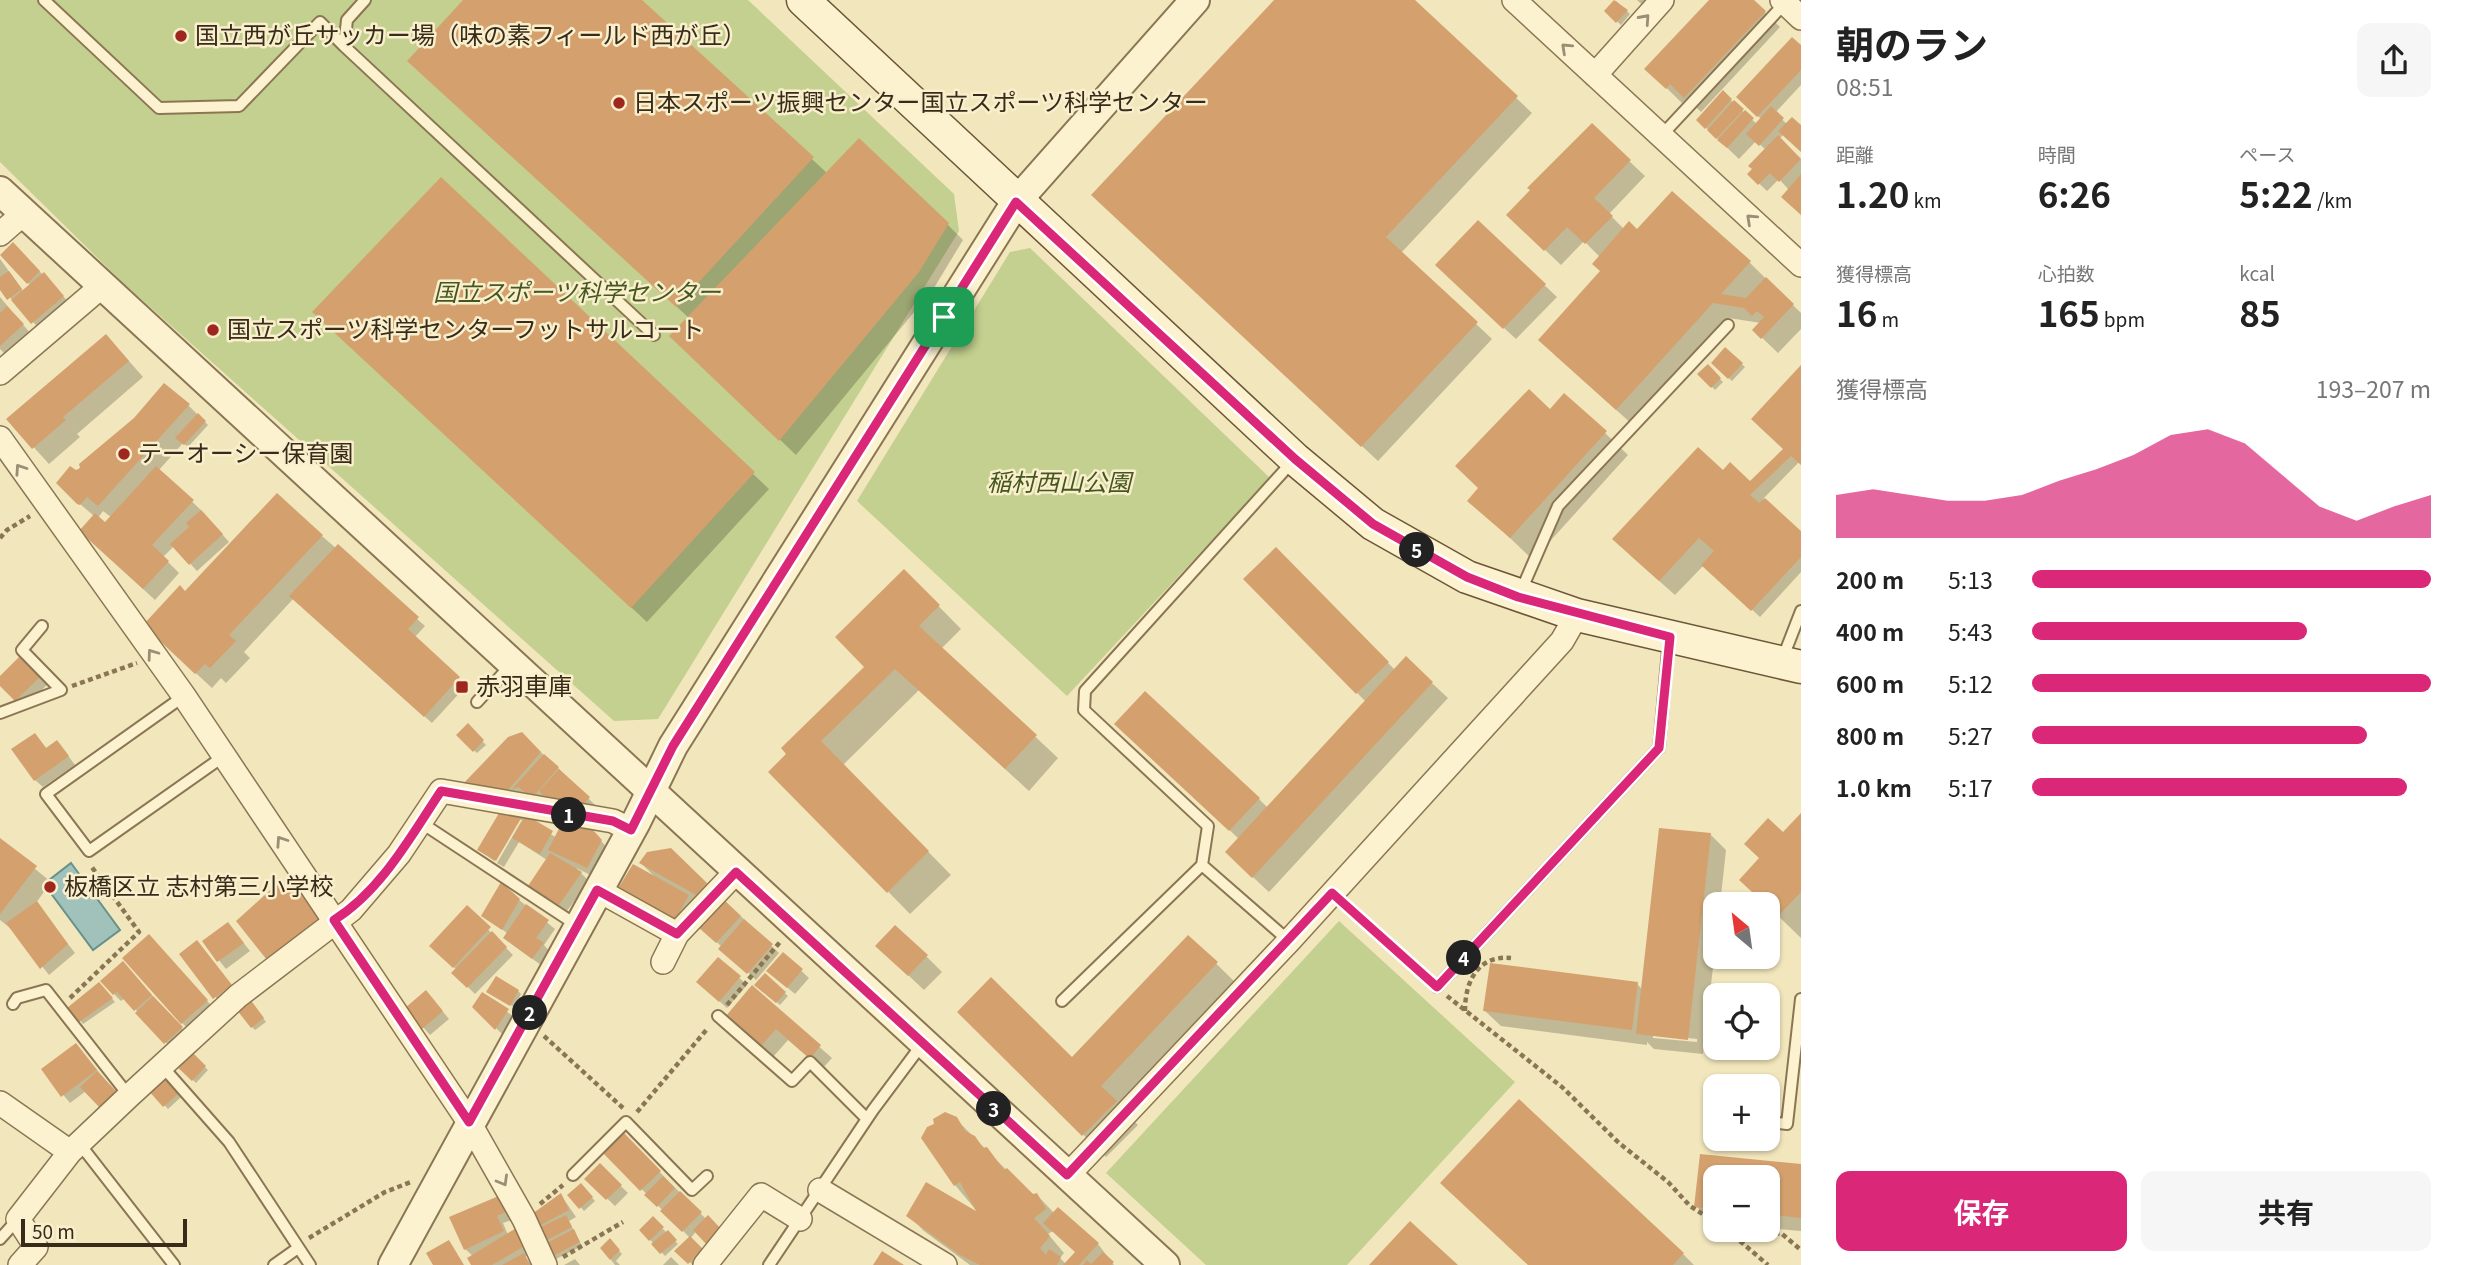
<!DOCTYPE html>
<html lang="ja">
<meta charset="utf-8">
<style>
:root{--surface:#fff;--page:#f6f6f6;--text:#222;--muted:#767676;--accent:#db2777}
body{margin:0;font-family:Georgia,"Noto Sans JP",serif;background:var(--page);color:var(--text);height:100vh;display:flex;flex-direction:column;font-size:26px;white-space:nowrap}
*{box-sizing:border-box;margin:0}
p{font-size:23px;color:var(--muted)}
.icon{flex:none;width:38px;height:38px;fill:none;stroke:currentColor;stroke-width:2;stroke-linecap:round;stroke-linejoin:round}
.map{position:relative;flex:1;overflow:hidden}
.drawer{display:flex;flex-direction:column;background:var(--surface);width:665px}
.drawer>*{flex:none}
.needle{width:46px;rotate:331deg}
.controls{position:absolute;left:1703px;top:892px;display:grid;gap:14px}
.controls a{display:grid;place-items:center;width:77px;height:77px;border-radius:14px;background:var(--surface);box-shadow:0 2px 5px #0004;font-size:35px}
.scale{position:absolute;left:21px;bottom:18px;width:166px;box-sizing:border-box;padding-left:7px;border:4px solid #382b1a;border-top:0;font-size:19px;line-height:24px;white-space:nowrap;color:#382b1a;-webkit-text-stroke:5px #f9efcc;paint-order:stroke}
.pin{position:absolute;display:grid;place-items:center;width:60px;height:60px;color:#fff;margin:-30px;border-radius:14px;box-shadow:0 4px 10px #0006}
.km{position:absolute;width:35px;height:35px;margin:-18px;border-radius:50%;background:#222;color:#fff;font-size:19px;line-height:35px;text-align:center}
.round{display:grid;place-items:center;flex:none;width:74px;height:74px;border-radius:14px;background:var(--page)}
.headline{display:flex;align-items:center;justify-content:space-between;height:119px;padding:0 35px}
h1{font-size:38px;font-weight:700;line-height:52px}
.metrics{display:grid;grid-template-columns:repeat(3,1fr);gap:10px;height:119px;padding:7px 35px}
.metrics div{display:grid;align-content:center}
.metrics b{font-size:35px;font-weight:700}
.metrics small{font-size:19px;font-weight:400}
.metrics p{font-size:19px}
.chart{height:196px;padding:14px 35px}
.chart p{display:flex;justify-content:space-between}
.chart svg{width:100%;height:126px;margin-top:7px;fill:var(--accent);opacity:.7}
.action{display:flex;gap:14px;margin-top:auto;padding:14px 35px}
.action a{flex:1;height:80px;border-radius:14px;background:var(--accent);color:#fff;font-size:28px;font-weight:700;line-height:80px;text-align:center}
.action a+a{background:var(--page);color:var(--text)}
ul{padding:0 35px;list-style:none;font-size:23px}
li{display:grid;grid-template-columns:112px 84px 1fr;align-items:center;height:52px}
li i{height:18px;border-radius:9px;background:var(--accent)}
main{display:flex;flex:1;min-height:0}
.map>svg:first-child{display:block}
.green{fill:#c3d08f}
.water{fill:#a0c2bb;stroke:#67918a;stroke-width:2}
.shadow{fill:#0003;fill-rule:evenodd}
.building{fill:#d4a16e}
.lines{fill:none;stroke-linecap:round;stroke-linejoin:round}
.service-casing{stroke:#8b7654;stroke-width:14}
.minor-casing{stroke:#8b7654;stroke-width:26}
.tertiary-casing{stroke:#8b7654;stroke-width:32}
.secondary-casing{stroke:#6c5637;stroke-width:35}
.path{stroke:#8b7654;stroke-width:4.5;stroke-dasharray:5 3.5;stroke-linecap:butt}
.service{stroke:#fcf2cf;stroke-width:10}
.minor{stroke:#fcf2cf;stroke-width:23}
.tertiary{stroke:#fcf2cf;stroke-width:28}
.secondary{stroke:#fcf2cf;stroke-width:32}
.oneway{stroke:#9a8e74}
.route-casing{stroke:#fff;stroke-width:14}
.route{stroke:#db2777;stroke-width:9}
.poi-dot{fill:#9f281e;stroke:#f9efcc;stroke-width:2.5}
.labels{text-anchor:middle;stroke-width:5;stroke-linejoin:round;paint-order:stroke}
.poi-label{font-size:24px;fill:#382b1a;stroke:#f9efcc;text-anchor:start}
.park-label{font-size:24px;font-style:italic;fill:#44571f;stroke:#f9efcc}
</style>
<main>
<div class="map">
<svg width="1801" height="1265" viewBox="0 0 1801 1265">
<rect width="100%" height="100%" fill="#f2e6bc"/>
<!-- green -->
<path class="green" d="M0,0H748L954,194L959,231L658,719L614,721L121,281L0,162Z
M1030,248L1270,478L1067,696L857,501L1010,252Z
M1339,921L1515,1082L1347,1265H1206L1106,1173Z"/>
<!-- water -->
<path class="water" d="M71,863L120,930L93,950L44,884Z"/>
<!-- shadow -->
<path class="shadow" d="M465,0H639L827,173L947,224L963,240L934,288L796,455L687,351L689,318L409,61Z
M1277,0H1412L1532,113L1401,253L1492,339L1378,461L1109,211Z
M1637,0H1663L1651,13Z
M1711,0H1752L1780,27L1701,112L1687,98L1682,103L1647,69Z
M1616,1L1630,14L1621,25L1606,11Z
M1801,48V85L1775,113L1787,124L1801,128V150L1784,134L1779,139L1801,159V213L1789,190L1779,179L1767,191L1749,174L1766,150L1756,141L1739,159L1698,120L1723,93L1757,124L1761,119L1738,97Z
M1629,161L1645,176L1609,214L1624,229L1749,262L1801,313V329L1778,353L1754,330L1761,323L1729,318L1633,425L1555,355L1602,272L1600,257L1584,241L1561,265L1524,230Z
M441,180L769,489L647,622L329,327Z
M1478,222L1557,297L1516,339L1449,277Z
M2,255L25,256L78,312L48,338L0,287V259L24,292L31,286Z
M0,297L30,333L6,355L0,349Z
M1725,349L1745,367L1732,381L1713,363Z
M121,352L143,377L77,434L80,437L49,464L9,420Z
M1708,367L1723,382L1715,390L1700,374Z
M1801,368V464L1799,462L1763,499L1801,533V572L1760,617L1704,565L1675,595L1630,555L1723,473L1750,484L1785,449Z
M188,405L208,425L188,447L183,443L159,470L204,513L229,542L197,571L174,546L163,557L179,573L155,600L92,542L94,516L73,498L76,472ZM103,511L111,517L105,524L98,518Z
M1550,412L1605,433L1628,455L1533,560L1470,500Z
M322,536L425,626L414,638L466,686L432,723L294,598L244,652L250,658L226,683L221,678L212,688L160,640L186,594Z
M904,571L961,629L941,649L1058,758L1029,791L919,690L843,765L951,875L910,914L771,772L867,667Z
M1246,579L1315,589L1395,670L1406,659L1448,698L1269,892L1242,867L1239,839L1132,739L1259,799L1268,808L1366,702Z
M20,658L47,685L24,707L0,683V678Z
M468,726L486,745L477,753L458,735Z
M521,734L558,768L600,810L526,793L520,801L476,796Z
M35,735L47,749L64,750L75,765L43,787L35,780Z
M1801,815V938L1768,906L1783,834Z
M522,816L557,838L592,831L612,853L599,879L576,868L589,881L567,911L530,886L547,860L519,842L504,867L497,863L522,820H518L494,861L479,849Z
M1711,835L1726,850L1720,905H1715V950L1703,1054L1654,1049L1647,1042V1045L1501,1026L1485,1011L1637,984L1643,990ZM1653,1034L1697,1039V1042L1653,1038Z
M0,840L51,882L36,903L75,953L49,975L15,932L0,920Z
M671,849L779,953L756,980L701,927L682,928L627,897L656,878L641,863Z
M519,900L555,929L544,945L550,952L541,965L513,945L508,934L484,915Z
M467,908L513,955L475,994L454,973L457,970L432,946Z
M235,932L250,951L226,969L204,942Z
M1189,937L1239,986L1122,1110L1138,1125L1106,1157L959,1012L1072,1060Z
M197,942L238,993L222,1005L181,954Z
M160,948L218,1013L194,1034L182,1023Z
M783,954L809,978L795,994L776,978Z
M926,956L942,972L924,990L893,961Z
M719,959L747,985L727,1008L706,989Z
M130,971L189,1036L173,1050L125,998L121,1001L114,994Z
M765,976L788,996L780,1005L757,985Z
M99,984L115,1002L83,1024L70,1008Z
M752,988L832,1058L822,1069L788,1040L773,1057L740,1027Z
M518,991L521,994L514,1007L492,995Z
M482,995L516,1018L504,1036L475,1007Z
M250,1000L266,1022L255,1030L252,1027Z
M433,1000L449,1019L430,1035L423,1027Z
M188,1051L208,1070L196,1083L176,1063Z
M83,1053L122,1100L107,1113L86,1091L70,1103L43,1070Z
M163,1078L181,1097L168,1109L150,1090Z
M1519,1102L1683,1254L1694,1265H1530Z
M956,1119L1032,1196L1037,1195L1054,1213L1098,1244L1114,1265H970L924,1231L909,1216H981L955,1185ZM1053,1231L1077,1252L1066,1264L1060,1258L1064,1253L1048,1234Z
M624,1136L706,1219L690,1239L705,1253L693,1265L677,1251L690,1238L606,1153Z
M1701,1156L1801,1166V1231L1768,1228V1178H1715V1222H1712L1696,1206Z
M600,1166L628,1193L615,1206L587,1179Z
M581,1185L595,1201L584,1211L570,1195Z
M561,1195L576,1217L569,1221L582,1246L556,1259L540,1225Z
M500,1197L514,1219L503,1223L508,1235L534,1251L525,1257L532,1265H474L473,1256L465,1249Z
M653,1219L678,1244L665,1256L641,1230Z
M610,1241L622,1254L616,1261L620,1265H615L602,1248Z
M671,1257L679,1265H663Z
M575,1259L580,1265H564Z"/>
<!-- building -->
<path class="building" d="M463,0H642L814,157L676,307L407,61Z
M1274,0H1415L1518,96L1386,237L1478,322L1361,447L1091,195Z
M1614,0L1628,10L1616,23L1604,11Z
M1709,0H1754L1766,11L1684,98L1670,84L1666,89L1644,69Z
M1792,37L1801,45V70L1757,117L1736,97Z
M1723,90L1732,99L1705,129L1696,120Z
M1734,100L1744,109L1716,139L1707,130Z
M1771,106L1784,118L1759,146L1746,134Z
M1745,110L1754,118L1727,148L1717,140Z
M1792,117L1801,125V152L1778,131Z
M1592,123L1631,160L1594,198L1613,216L1585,244L1567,227L1544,251L1506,215L1530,190L1527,188Z
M1778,135L1801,159L1779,182L1770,173L1758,185L1747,174L1752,169L1748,166Z
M859,138L949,223L919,272L779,441L669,336Z
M1801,174V215L1781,197Z
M441,177L755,472L631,608L312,312Z
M1672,191L1751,261L1721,294L1746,298L1766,277L1794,304L1761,339L1752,330L1764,317L1757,311L1752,316L1744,308L1713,303L1616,410L1538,340L1600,271L1592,264L1629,221L1637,229Z
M1478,220L1546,284L1503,329L1435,265Z
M13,242L40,271L27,284L0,255Z
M9,271L22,289L7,300L0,290V277Z
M44,272L64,296L31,324L11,300Z
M7,306L24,324L0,346V313Z
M106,334L129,361L63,417L66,420L32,449L6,419Z
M1725,347L1743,363L1728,379L1711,363Z
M1708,364L1721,378L1711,388L1697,374Z
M1801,365V465L1791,456L1750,495L1759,503L1765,498L1801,531V557L1751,611L1701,565L1714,551L1699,538L1659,581L1612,539L1698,447L1723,470L1730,462L1750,481L1783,449L1751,419Z
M164,383L190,404L98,506L87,497L80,505L77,504L56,483L70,466L76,470L80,468L79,464L134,418Z
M1529,389L1550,409L1564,393L1607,431L1510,538L1467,501L1478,488L1455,466Z
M198,413L206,421L184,445L175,438Z
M156,466L194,500L152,545L169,561L143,589L79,531L95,513L105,522Z
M277,493L323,535L229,635L236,641L210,668L205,664L195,674L143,625L180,585L185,591Z
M201,510L223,534L189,565L170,544L189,527L186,523Z
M338,544L419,617L408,629L460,677L424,717L289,596Z
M1276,547L1389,662L1356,694L1243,579Z
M904,569L940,605L919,626L1037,735L1005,769L895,669L821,741L929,851L887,893L768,772L786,754L781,748L864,667L835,637Z
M20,656L41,676L15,701L0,686V676Z
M1406,656L1433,682L1252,878L1225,852Z
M1145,691L1260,798L1229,831L1114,724Z
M468,723L484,740L473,752L456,735Z
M522,732L541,752L508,790L462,785L508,737Z
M35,733L46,748L57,740L69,756L34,781L11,749Z
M544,754L559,767L532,798L518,787L512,789Z
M559,769L590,797L581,808L570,798L564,805L550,803L539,791Z
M502,808L523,815L496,861L477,850Z
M1801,813V892L1778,916L1739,880L1759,858L1744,844L1768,818L1783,832Z
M526,815L553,831L540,854L512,838Z
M564,819L593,830L602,840L587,868L548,850Z
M1659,828L1711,833L1688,1040L1636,1034Z
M0,838L37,866L0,914Z
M671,848L707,883L696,895L639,863L647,852Z
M550,853L582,872L559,905L528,886Z
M633,864L689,895L674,922L617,890Z
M501,882L520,899L502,930L481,916Z
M285,883L288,887L294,883L321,918L267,960L236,921L277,884L280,887Z
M724,900L741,916L716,943L698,927Z
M37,901L68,944L40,969L6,923Z
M526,904L549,920L536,938L544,943L532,959L503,938Z
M467,905L491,927L453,968L429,946Z
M744,919L773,944L747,974L718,949Z
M228,922L244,943L217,962L202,941Z
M895,925L928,955L908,976L875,946Z
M492,931L507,947L467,988L451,973Z
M149,934L208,1000L181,1024L122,958Z
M1188,935L1218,962L1101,1086L1117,1101L1082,1136L957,1012L991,977L1072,1057Z
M197,940L232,985L213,999L179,954Z
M783,952L803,969L787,988L766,971Z
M718,957L741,976L719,1002L696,982Z
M123,961L152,995L134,1011L117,992L113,995L100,981Z
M1490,963L1638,982L1632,1030L1483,1011Z
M765,973L786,992L776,1003L754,985Z
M496,976L519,990L510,1006L486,992Z
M99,982L113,998L79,1022L67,1008Z
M752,985L821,1045L810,1059L776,1029L761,1046L726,1016Z
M426,990L443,1011L422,1029L405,1008Z
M482,992L509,1009L495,1030L472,1007Z
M247,995L264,1018L251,1028L233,1005Z
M153,996L183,1027L164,1044L135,1013Z
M76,1043L97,1070L61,1097L41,1069Z
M188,1048L206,1066L192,1081L173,1063Z
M97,1071L116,1091L99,1107L80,1087Z
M163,1076L179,1093L163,1107L148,1090Z
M1519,1099L1684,1253L1673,1265H1528L1440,1183Z
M945,1112L957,1117L965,1131L975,1136L983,1148L987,1147L1004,1170L1007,1168L1033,1194L1037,1193L1046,1209L1034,1218L1050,1236L1040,1248L1046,1255L1049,1249L1061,1257L1057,1265H980L960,1255L906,1216L926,1182L976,1211L960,1182L954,1186L921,1138L927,1127L934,1124L933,1119Z
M624,1133L661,1171L640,1191L603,1153Z
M1700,1154L1801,1164V1218L1768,1214V1178H1715V1209L1694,1207Z
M600,1163L622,1185L606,1200L584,1179Z
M663,1176L675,1188L657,1207L644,1195Z
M581,1183L593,1197L579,1209L567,1195Z
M680,1191L702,1212L682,1232L660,1211Z
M561,1193L569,1210L539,1226L532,1214Z
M501,1195L508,1211L497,1216L504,1231L464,1250L449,1217Z
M1058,1207L1099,1243L1079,1265H1063L1075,1252L1043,1223Z
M566,1215L572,1227L545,1241L539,1228Z
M708,1215L722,1230L707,1245L693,1230Z
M653,1216L664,1227L649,1241L639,1230Z
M1410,1221L1458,1265H1369Z
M518,1227L528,1244L492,1265H471L467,1258Z
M574,1229L580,1242L551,1257L545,1244Z
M668,1230L677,1240L660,1254L651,1244Z
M690,1236L703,1249L688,1264L674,1251Z
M610,1238L620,1250L610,1260L600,1248Z
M449,1240L464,1265H433L426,1253Z
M882,1251L904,1265H873Z
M1103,1252L1114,1262L1111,1265H1083L1087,1260L1091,1264Z
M524,1253L530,1265H502Z"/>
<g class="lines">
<defs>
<path id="service" d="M44,0L159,108L239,106L320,22L344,46
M365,0L347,20L344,46L654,335
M1661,136L1785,3
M1521,591L1558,506L1728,325
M1782,660L1801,611
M184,696L46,794L89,851L224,756
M477,702L511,665
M0,713L61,690L22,650L42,626
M420,822L578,926
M1202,865L1289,941
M1437,987L1659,748L1669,640
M1062,1001L1202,865L1208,826L1084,710L1085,691L1292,462
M13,1004L17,998L46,990L129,1096
M718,1016L792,1081L810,1062L867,1119
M162,1066L229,1142L310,1265
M1768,1122L1787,1124L1801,999
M79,1143L174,1265
M573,1175L626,1122L692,1190L707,1176
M0,1239L18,1219
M274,1265L298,1248
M769,1265L873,1110L923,1043"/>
<path id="minor" d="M1514,0L1801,265
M1782,0L1801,18
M1595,75L1662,0
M0,234L24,213
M0,373L102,286
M0,438L184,696L469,1122L524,1219L545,1265
M598,890L677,934
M663,962L677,934L736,872
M0,1103L70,1152
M1067,1176L1289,941L1562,641L1577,615
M820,1190L945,1265
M20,1265L36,1247L18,1219L70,1152L129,1096L238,996L351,910L399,854L441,791L613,821L631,830
M705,1265L761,1195L800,1219"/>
<path id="tertiary" d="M0,191L1165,1265
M393,1265L636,822L673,746L1016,202L1195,0"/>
<path id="secondary" d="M803,0L1295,459L1373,524L1467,577L1577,615L1801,667"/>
</defs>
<!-- service casing -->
<use href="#service" class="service-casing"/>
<!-- minor casing -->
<use href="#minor" class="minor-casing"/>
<!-- tertiary casing -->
<use href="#tertiary" class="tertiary-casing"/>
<!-- secondary casing -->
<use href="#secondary" class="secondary-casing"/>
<!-- path -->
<path class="path" d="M0,538L7,530L30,516
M72,686L137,663
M1348,907L1427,978
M1447,996L1562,1087L1619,1143L1668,1182L1690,1206L1715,1222
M70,998L139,932L91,866
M727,1005L780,942
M1465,1011C1465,981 1478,955 1511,958
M544,1036L623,1108
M637,1112L708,1028
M540,1204L563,1185
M1727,1230L1768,1265
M309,1238L385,1192L411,1182
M1741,1240L1781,1233L1801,1250
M563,1257L623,1222"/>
<!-- service -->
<use href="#service" class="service"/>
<!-- minor -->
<use href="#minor" class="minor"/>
<!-- tertiary -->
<use href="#tertiary" class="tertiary"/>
<!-- secondary -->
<use href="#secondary" class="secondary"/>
</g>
<!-- one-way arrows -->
<defs><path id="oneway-chevron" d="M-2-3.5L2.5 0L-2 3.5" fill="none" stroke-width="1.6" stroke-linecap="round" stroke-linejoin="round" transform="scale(1.75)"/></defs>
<g class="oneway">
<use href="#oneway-chevron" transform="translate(1645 19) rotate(-48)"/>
<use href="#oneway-chevron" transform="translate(1566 48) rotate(-137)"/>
<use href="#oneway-chevron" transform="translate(1751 219) rotate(-137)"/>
<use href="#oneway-chevron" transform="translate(20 469) rotate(-124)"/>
<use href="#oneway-chevron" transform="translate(152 654) rotate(-126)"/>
<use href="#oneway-chevron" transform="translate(281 841) rotate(-124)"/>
<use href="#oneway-chevron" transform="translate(503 1181) rotate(60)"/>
</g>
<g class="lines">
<defs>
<path id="route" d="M1016,202L1295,459L1373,524L1467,577L1518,597L1670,637L1659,748L1437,987L1332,893L1067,1175L736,872L677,934L597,890L469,1122L334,920C381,891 411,836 441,791L613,821L631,830L673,746Z"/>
</defs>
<!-- route casing -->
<use href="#route" class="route-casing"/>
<!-- route -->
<use href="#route" class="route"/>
</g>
<!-- markers -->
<g class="poi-dot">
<circle cx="181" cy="36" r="7"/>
<circle cx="619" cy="103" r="7"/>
<circle cx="213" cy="330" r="7"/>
<circle cx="124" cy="454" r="7"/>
<rect x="455" y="680" width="14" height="14" rx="3.5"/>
<circle cx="50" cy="887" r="7"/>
</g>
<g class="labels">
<!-- poi labels -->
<g class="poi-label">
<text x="195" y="44">国立西が丘サッカー場（味の素フィールド西が丘）</text>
<text x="633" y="111">日本スポーツ振興センター国立スポーツ科学センター</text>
<text x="227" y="338">国立スポーツ科学センターフットサルコート</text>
<text x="138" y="462">テーオーシー保育園</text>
<text x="476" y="695">赤羽車庫</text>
<text x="64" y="895">板橋区立 志村第三小学校</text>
</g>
<!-- park labels -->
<g class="park-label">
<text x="577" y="301">国立スポーツ科学センター</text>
<text x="1059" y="491">稲村西山公園</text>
</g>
</g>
</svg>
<div class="controls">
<a><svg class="needle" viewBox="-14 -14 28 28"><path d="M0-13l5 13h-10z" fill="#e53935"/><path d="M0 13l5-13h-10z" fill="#767676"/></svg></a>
<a><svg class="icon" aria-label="locate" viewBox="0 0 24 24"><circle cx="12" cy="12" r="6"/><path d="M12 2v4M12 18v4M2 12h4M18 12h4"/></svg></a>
<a>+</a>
<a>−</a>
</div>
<div class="scale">50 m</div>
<div class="pin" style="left:944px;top:317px;background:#1e9e55"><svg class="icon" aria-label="arrive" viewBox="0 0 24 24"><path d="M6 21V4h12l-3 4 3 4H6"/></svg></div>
<b class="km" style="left:569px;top:815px">1</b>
<b class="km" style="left:530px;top:1013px">2</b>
<b class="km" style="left:994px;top:1109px">3</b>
<b class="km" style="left:1464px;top:958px">4</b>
<b class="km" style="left:1417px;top:550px">5</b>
</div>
<section class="drawer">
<div class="headline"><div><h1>朝のラン</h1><p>08:51</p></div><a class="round"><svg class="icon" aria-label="share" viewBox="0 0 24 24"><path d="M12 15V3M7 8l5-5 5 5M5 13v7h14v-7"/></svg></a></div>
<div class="metrics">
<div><p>距離</p><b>1.20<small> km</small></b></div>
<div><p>時間</p><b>6:26</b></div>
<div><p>ペース</p><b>5:22<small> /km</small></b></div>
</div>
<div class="metrics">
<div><p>獲得標高</p><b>16<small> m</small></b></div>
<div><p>心拍数</p><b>165<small> bpm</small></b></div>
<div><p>kcal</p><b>85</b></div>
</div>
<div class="chart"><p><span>獲得標高</span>193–207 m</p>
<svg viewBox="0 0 160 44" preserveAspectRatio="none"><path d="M0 44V29L10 27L20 29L30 31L40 31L50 29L60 24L70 20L80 15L90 8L100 6L110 11L120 22L130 33L140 38L150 33L160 29V44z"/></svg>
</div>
<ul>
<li><b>200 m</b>5:13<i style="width:100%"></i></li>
<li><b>400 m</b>5:43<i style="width:69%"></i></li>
<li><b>600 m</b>5:12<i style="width:100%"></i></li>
<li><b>800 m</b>5:27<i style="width:84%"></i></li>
<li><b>1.0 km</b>5:17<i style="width:94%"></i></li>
</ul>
<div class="action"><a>保存</a><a>共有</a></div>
</section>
</main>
